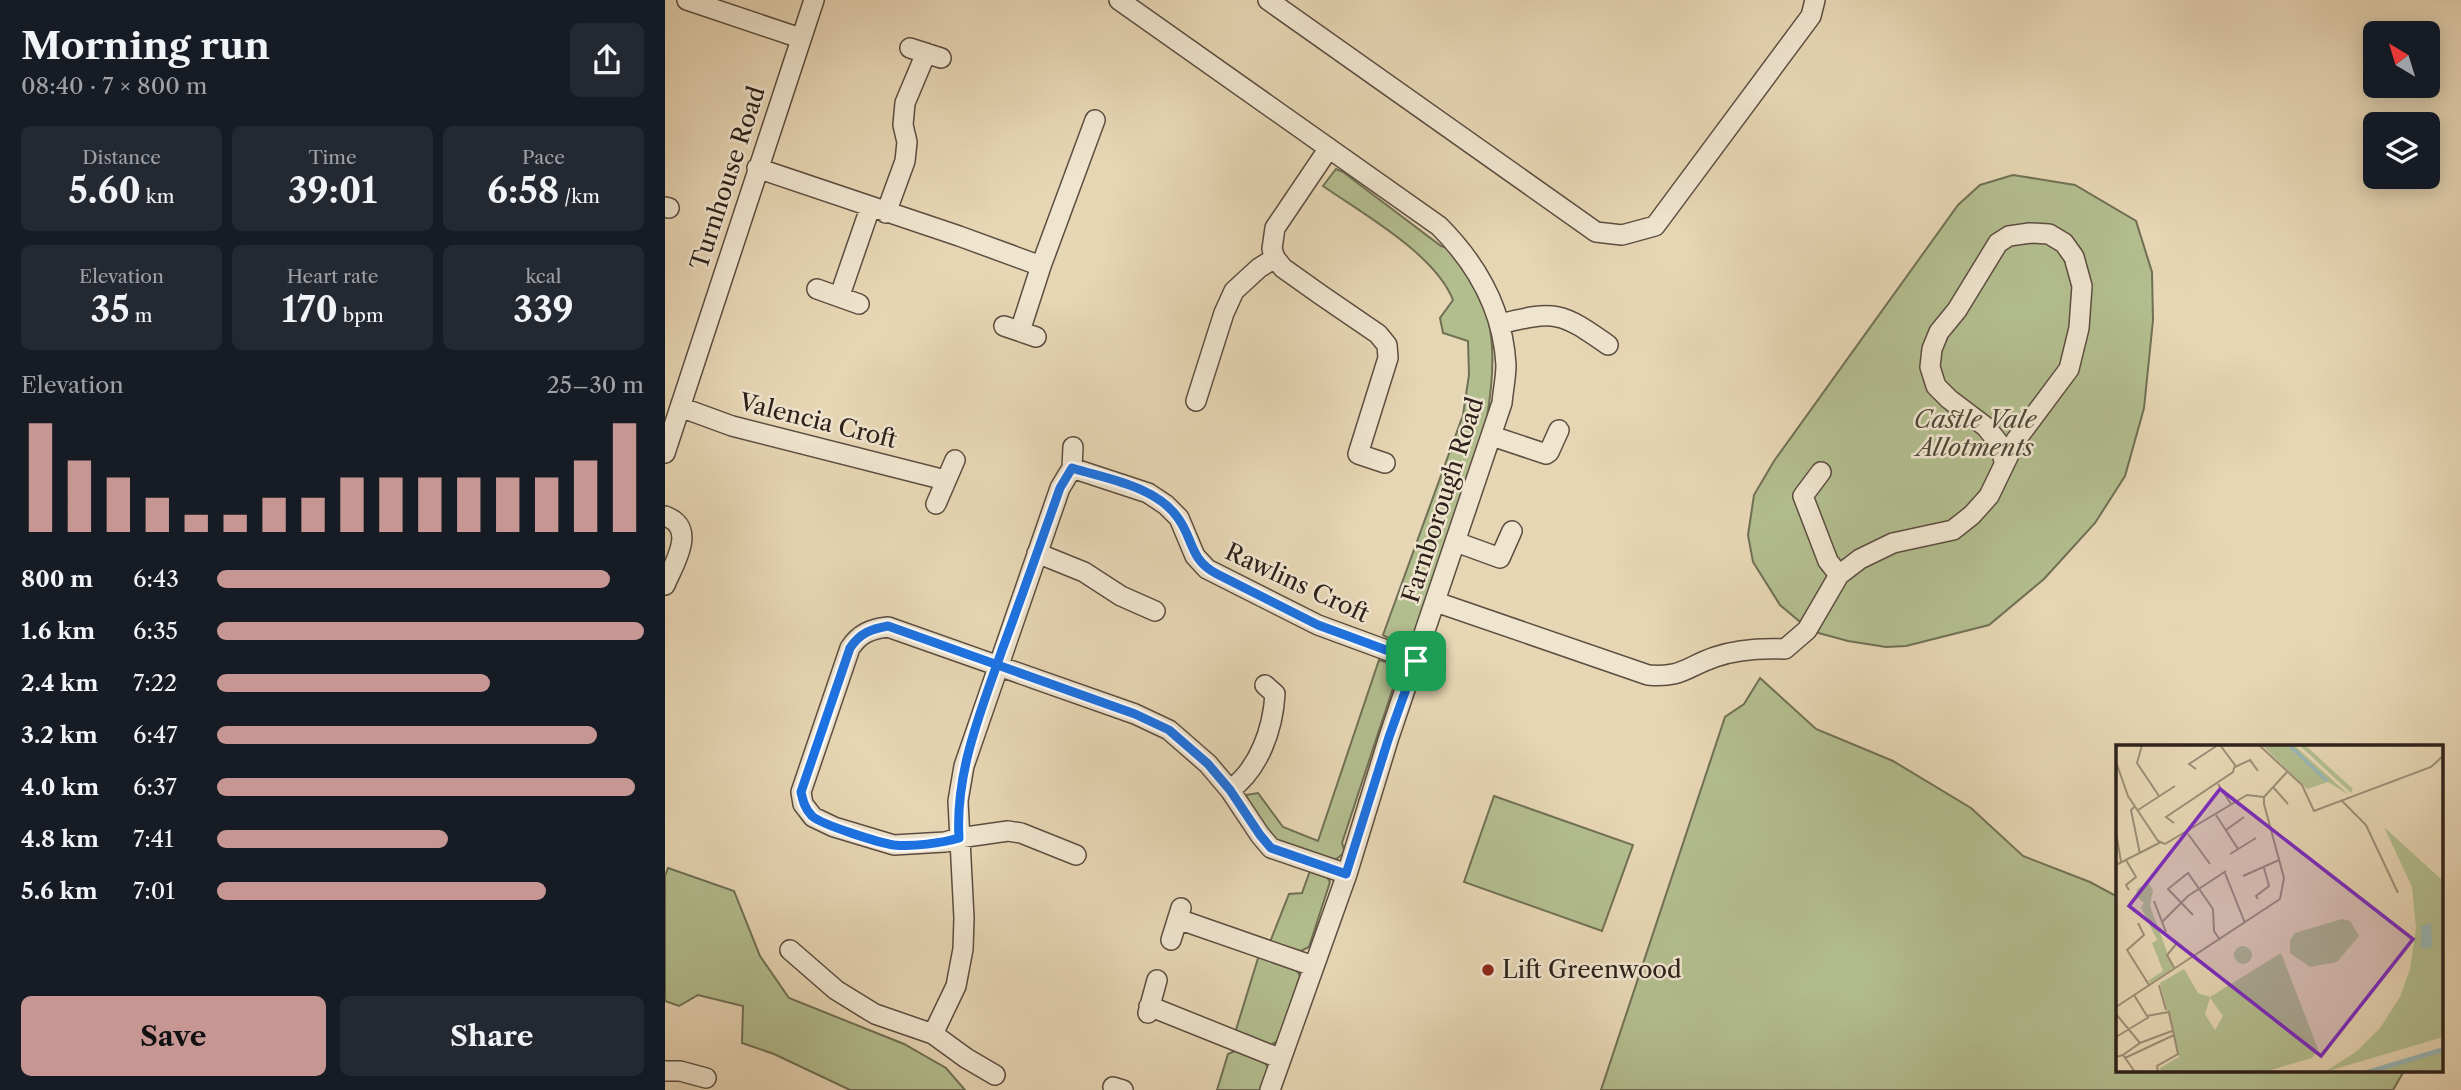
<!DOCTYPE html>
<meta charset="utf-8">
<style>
:root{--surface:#171b24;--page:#242831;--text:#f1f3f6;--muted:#9ea1a6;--accent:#c59692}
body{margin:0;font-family:"Libre Caslon Text",serif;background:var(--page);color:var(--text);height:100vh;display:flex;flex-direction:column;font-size:26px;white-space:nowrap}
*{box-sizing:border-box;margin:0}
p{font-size:23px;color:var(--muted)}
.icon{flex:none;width:38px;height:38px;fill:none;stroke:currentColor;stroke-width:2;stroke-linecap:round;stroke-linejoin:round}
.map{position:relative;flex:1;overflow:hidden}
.sheet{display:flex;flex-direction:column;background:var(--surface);width:665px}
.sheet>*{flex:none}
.needle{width:46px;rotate:322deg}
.fabs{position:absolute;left:1698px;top:21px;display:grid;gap:14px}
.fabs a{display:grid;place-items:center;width:77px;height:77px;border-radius:10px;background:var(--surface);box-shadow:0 4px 18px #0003;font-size:35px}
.pin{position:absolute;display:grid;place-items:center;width:60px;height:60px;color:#fff;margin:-30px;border-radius:14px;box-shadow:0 4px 10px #0006}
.round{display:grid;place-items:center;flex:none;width:74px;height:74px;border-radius:10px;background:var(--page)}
.head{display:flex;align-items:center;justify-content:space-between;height:119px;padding:0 21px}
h1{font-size:38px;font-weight:700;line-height:52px}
.stats{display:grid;grid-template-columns:repeat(3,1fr);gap:10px;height:119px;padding:7px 21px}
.stats div{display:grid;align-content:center;border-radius:10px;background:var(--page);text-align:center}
.stats b{font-size:35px;font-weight:700}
.stats small{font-size:19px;font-weight:400}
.stats p{font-size:19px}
.chart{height:196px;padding:14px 21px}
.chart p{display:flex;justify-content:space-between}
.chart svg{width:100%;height:126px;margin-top:7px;stroke:var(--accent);stroke-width:6}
.action{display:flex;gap:14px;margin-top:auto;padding:14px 21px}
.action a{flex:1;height:80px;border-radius:10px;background:var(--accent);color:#111;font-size:28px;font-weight:700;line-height:80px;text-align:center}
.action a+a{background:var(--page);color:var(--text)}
ul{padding:0 21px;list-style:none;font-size:23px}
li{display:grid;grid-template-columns:112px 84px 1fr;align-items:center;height:52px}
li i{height:18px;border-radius:9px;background:var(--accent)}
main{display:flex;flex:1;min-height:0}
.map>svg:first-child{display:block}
.green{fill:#b3be8f;stroke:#707055;stroke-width:2}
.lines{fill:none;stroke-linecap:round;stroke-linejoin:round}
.minor-casing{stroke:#5c4e41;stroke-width:22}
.minor{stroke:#efe4ce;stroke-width:19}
.route-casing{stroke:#fff;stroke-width:14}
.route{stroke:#1a73e8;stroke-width:9}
.poi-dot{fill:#8f2418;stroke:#efe4ce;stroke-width:2.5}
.labels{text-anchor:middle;stroke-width:5;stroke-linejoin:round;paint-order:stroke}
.street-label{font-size:24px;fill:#2d211b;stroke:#efe4ce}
.park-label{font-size:24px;font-style:italic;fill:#4e4838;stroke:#efe4ce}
.poi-label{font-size:24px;fill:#2d211b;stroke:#efe4ce;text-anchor:start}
.inset-river{fill:none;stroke:#99b7b6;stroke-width:3.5}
.inset-road{fill:none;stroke:#9d8e77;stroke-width:2}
.view{fill:#7b2cbf;fill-opacity:0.15;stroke:#7b2cbf;stroke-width:3.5}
.inset-edge{fill:none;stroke:#2d211b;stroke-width:3.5}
</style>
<main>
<section class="sheet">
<div class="head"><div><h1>Morning run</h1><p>08:40 · 7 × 800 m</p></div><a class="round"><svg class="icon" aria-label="share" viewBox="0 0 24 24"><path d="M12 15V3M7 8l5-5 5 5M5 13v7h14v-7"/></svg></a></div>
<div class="stats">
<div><p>Distance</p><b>5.60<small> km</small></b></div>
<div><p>Time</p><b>39:01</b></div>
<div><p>Pace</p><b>6:58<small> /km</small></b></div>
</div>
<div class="stats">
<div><p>Elevation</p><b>35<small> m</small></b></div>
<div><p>Heart rate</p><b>170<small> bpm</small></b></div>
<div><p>kcal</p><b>339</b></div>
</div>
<div class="chart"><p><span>Elevation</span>25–30 m</p>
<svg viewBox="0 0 160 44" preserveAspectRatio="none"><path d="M5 44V6M15 44V19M25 44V25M35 44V32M45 44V38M55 44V38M65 44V32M75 44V32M85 44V25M95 44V25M105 44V25M115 44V25M125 44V25M135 44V25M145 44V19M155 44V6"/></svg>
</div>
<ul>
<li><b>800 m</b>6:43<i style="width:92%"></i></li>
<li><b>1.6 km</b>6:35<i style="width:100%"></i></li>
<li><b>2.4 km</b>7:22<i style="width:64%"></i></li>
<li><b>3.2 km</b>6:47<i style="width:89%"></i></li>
<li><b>4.0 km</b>6:37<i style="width:98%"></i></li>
<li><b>4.8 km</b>7:41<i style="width:54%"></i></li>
<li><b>5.6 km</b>7:01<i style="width:77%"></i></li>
</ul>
<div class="action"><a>Save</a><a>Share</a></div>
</section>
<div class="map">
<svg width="1796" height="1090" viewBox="0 0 1796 1090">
<rect width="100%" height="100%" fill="#e7d6b4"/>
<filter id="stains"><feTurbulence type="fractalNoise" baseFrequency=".00286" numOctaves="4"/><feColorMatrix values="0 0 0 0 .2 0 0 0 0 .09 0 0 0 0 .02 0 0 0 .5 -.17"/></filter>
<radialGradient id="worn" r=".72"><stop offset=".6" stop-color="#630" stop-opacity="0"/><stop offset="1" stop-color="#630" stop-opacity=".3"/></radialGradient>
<!-- green -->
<path class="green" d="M671,169L678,172L776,246L786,249C795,264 806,279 814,295C833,331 828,380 822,418L750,642L741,648L718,635L798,415L804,375L803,341L778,333L775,318L788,300C770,254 698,214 658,186Z
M1348,175L1410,185L1471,221L1487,272L1488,320L1479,408L1460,476L1430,523L1379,579L1324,625L1241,646L1221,647L1183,641L1146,631L1115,605L1088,562L1083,535L1089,495L1109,461L1293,205L1315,185Z
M714,660L733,666L739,672L738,678L729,685L677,843L680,852L669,861L612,842L597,830L581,795L593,793L618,827L653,841Z
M1095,678L1151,729L1228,761L1306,808L1358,856L1425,882L1453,897V1071H1739L1728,1090H936L1060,717L1079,704Z
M829,796L968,845L937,931L799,882Z
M3,868L69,891L95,956L124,998L239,1044L281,1068L300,1090H185L109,1054L77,1043L78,1006L33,995L14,1006L0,1001V876Z
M646,868L660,874L665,882L644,947L636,951L605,942L624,894L637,893Z
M594,955L630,967L635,976L613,1041L603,1046L570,1033Z
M572,1050L600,1062L604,1070L597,1090H552L563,1054Z"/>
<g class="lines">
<defs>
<path id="minor" d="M22,0L135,38
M454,0L774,226C812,264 838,310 841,365C841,377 838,391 837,403L724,737L682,874L605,1090
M603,0L931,232L957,235L990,226L1146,16L1150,0
M245,48L276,58
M92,168L294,236L376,266
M0,207L4,208
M221,213L240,161L242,142L238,125L240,103L261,53
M610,258L618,268L656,295L713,334L722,345L723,358L693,454L720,463
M152,289L194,304
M175,295L205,208
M835,324C891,310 896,312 943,345
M339,326L371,337
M355,331L376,266L430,120
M531,401L559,313L569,291L594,268L610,258L607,249L610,228L664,148
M15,407L67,426L280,480
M827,436L881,454L884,452L894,430
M0,453L149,0
M407,468L483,493L501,505L514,518L530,556L542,569L653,625L751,661
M1156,472L1138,496L1163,561L1174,575
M271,504L290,460
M0,516C33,528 9,563 0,585
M791,542L835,558L847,531
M372,553L419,572L456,596L490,611
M771,602L983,675C1017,678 1021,667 1050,657C1073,649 1097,648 1120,649L1142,630L1174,575L1195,559L1228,543L1288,530L1307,515L1324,496L1351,440L1404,369L1414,328L1417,286L1409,257L1399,243L1384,234L1365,233L1344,236L1333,243L1292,310L1274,332L1267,349L1265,367L1271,386L1284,399L1321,427L1336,446L1339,462
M565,790C594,769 608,729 610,694L600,685
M411,855L356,833L343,831L294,838L280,842L229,845L169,827L148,817L138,804L136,792L185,648C195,633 206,629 223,627L470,714L504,730L543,764L565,790L595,835L606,848L682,874
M513,919L648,966
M506,940L516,908
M125,950L171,990L210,1014L268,1034L301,1058L330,1075
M484,1006L616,1059
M483,1013L492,980
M268,1034L291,986L298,949L299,918L293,801L299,766L395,488L407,468L408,447
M0,1071H15L41,1078
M448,1087L458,1090"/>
</defs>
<!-- minor casing -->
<use href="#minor" class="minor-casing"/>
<!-- minor -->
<use href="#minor" class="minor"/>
</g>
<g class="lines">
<defs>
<path id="route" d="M751,661L653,625L552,574C524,559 529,540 513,518C491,486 442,479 407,468L395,488C376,542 357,596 337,650C316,711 290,772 294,838C277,843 247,847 229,845C215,843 157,825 147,816C140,809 138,801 136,792L185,648C195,633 206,629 223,626L470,714L504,730L543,764L565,790L595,835L606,848L681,874L724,737L751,661"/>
</defs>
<!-- route casing -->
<use href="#route" class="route-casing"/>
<!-- route -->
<use href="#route" class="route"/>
</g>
<!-- markers -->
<circle class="poi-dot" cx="823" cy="970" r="7"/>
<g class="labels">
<!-- street labels -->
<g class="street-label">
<text transform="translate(63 178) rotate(-72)" y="8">Turnhouse Road</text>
<text transform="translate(153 421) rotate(14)" y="8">Valencia Croft</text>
<text transform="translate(778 500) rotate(-72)" y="8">Farnborough Road</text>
<text transform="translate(632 583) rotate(25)" y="8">Rawlins Croft</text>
</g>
<!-- park labels -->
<g class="park-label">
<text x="1310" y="428">Castle Vale<tspan x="1310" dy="28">Allotments</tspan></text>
</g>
<!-- poi labels -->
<g class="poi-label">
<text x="837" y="978">Lift Greenwood</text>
</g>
</g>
<!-- overview -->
<g transform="translate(1451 745)">
<rect width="327" height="327" fill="#e7d6b4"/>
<path d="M146,0H178L233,50L212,37L191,44ZM183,0H189L237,44L235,48ZM268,82L327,136V292L209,327L241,306L264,283L284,252L294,224L300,183L296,142ZM32,137L37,145L34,161L57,223L35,238L32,236L47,226L36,198L41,195L25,162L28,158L20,151L21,144ZM226,174L234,176L243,191L221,217L194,222L174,208V195L179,188ZM118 210a9 9 0 1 1 18 0a9 9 0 1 1-18 0ZM165,208L202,304L196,313L148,327H45L44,323L63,312L44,238L68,224L82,248L94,252ZM94,253L107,271L99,285L89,269ZM327,307V327H262L288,317Z" fill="#b3be8f" fill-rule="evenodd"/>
<path d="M315,178L316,202L305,204V181ZM327,302V307L262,327H244Z" fill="#99b7b6"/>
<path class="inset-river" d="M173,0L211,36"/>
<path class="inset-road" d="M26,0L21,18L43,51M143,0L186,40L198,66L315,22L328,10M0,17L12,51L42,96L49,99L131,50L148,52M119,22L134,15L142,26M80,24L73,19L102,0M102,39L115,59M157,42L172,59M226,56L250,80L282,148M19,61L15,65L24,109M22,65L59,41M100,70L122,104M58,78L50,72L117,27L119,20L104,0M110,85L128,72M0,87L5,117M72,89L94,119M114,109L140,93M10,115L20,132L10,140L13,145M0,120L45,97M109,128L129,178M127,131L163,115M142,154L140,151L153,141L148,123M38,156L50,187M77,170L52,144L72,128L97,164L98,186L104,195M46,177L72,151L110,126M22,178L28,190L11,205L33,240M59,224L51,210L61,198M43,240L50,265M18,250L31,271L53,267L62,309L41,321L42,327M0,262L164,154L168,133L148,59V52L171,27M0,269L24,298M0,292L33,272M7,310L24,298L56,286M0,312L7,310L19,327M9,313L58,290"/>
<path class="view" d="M104,44L297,194L205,311L13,161Z"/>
<rect width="327" height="327" class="inset-edge"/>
</g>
<rect width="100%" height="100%" filter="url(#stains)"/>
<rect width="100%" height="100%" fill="url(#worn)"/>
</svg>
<div class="fabs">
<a><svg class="needle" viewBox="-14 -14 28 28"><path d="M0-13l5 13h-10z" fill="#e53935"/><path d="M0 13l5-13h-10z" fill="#9ea1a6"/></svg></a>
<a><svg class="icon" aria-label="layers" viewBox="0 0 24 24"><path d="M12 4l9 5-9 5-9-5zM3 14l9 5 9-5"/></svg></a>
</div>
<div class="pin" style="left:751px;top:661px;background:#1e9e55"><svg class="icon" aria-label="arrive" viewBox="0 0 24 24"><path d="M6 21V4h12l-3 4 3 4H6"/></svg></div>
</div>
</main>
